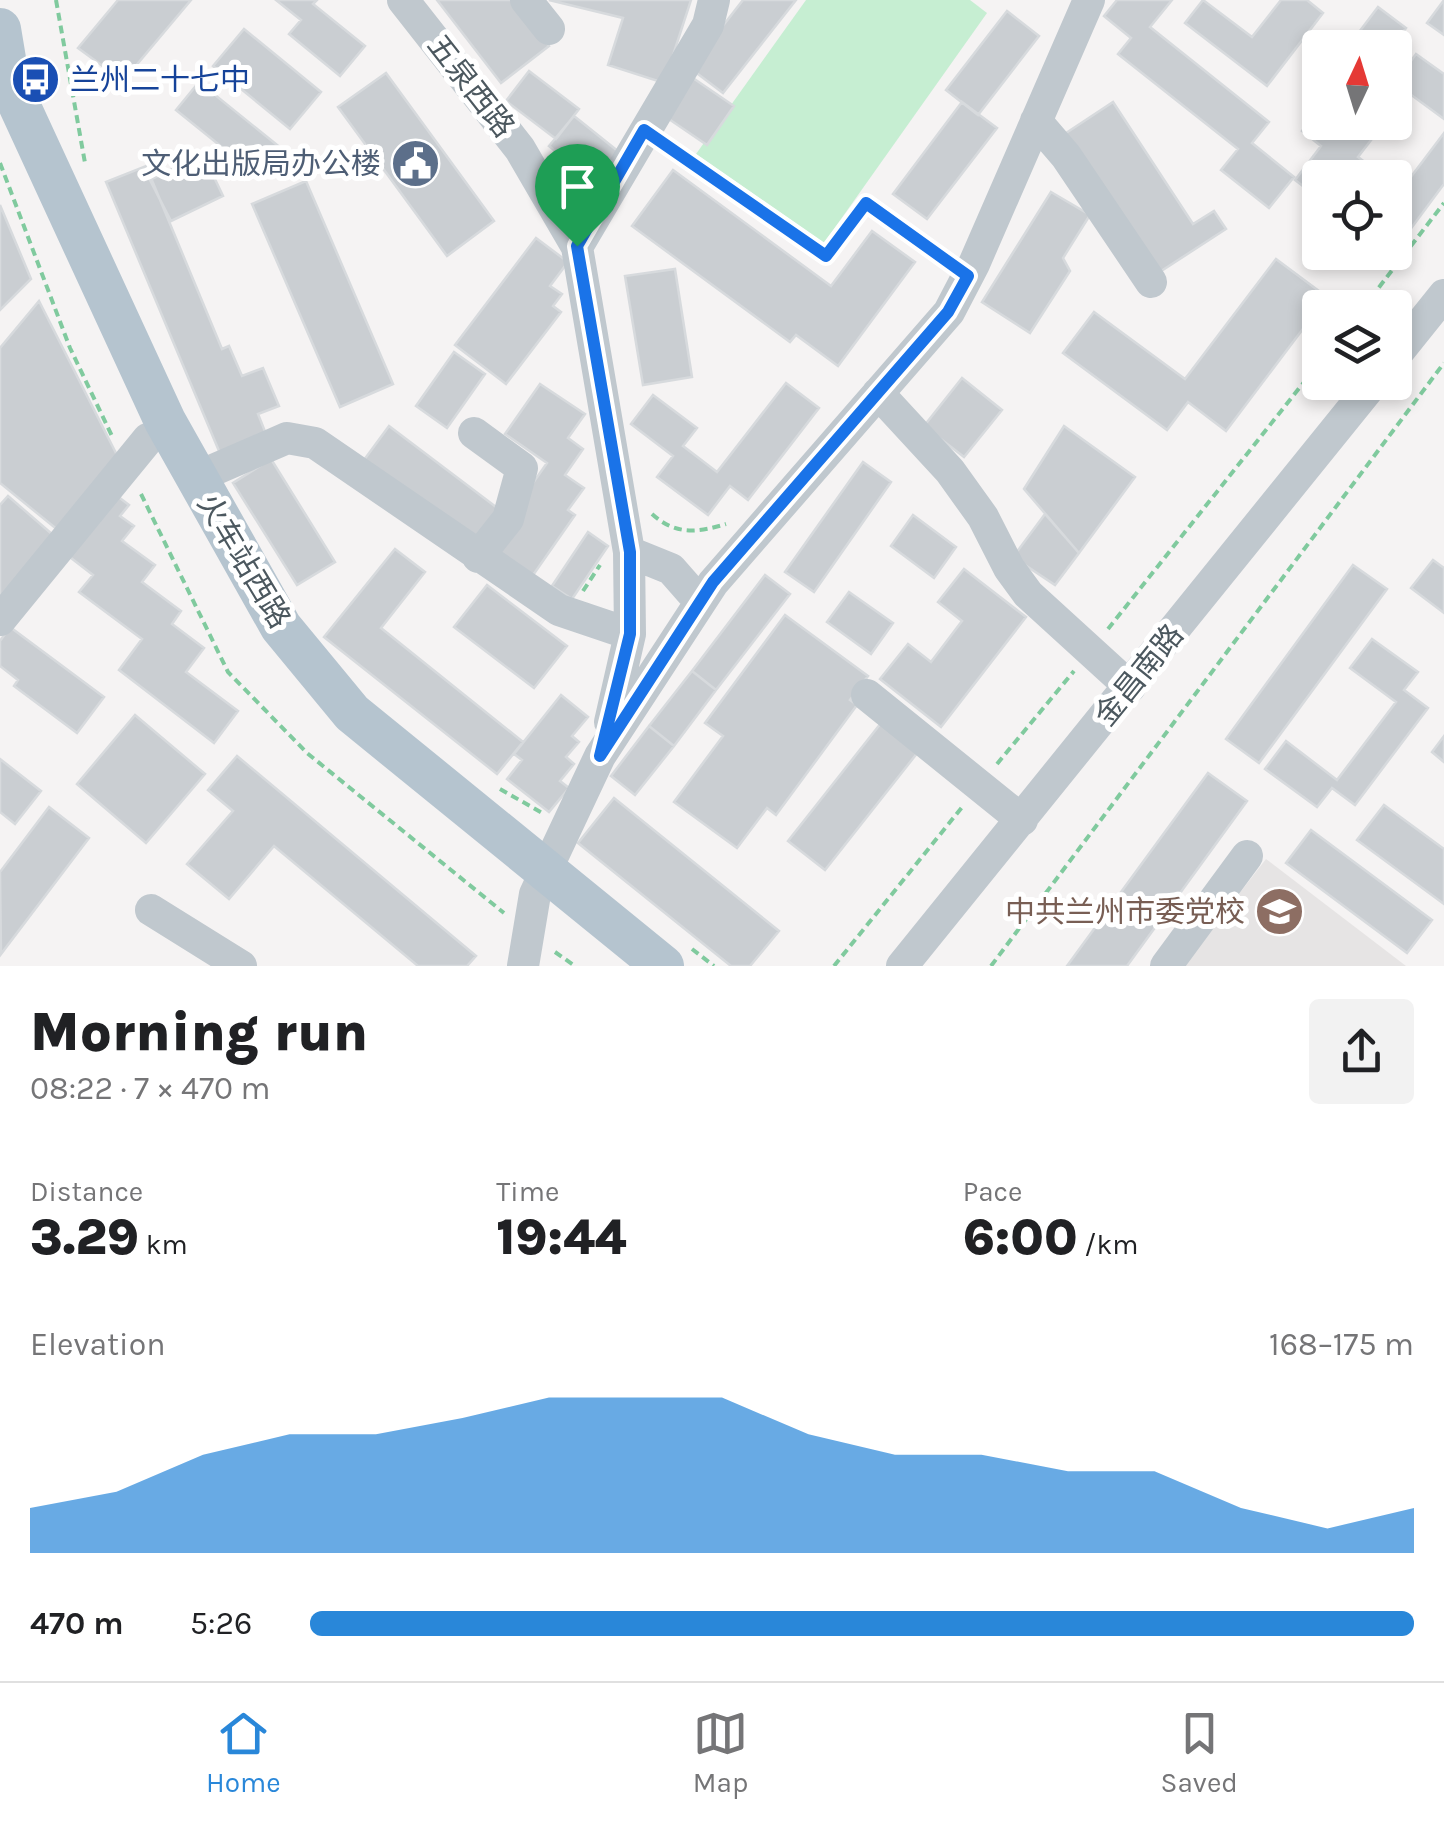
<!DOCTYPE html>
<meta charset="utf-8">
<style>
:root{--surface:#fff;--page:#f2f2f2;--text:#202124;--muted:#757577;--line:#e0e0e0;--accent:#2987d9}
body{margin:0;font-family:Karla,"Noto Sans SC",sans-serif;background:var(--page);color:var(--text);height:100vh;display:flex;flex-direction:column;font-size:38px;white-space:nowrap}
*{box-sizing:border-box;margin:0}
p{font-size:32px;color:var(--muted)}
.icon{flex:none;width:55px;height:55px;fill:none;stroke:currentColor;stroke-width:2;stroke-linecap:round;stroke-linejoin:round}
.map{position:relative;height:966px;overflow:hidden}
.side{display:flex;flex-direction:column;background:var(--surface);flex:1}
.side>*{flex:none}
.needle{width:65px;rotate:4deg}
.tools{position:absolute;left:1302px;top:30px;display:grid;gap:20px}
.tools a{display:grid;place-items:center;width:110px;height:110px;border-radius:10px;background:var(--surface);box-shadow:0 5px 15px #0003;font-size:50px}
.pin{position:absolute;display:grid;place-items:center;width:85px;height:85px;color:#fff;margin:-102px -42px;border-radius:50% 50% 50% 0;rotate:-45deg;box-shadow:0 0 10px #0007}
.pin .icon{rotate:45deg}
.round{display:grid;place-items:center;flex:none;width:105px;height:105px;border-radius:10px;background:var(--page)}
.summary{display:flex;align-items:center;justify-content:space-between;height:170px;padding:0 30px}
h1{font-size:55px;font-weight:800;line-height:75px}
.stats{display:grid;grid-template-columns:repeat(3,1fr);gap:15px;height:170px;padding:10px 30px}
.stats div{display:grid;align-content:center}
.stats b{font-size:50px;font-weight:800}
.stats small{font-size:28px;font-weight:400}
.stats p{font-size:28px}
.chart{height:280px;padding:20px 30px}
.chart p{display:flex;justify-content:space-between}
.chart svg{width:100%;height:180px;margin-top:10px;fill:var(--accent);opacity:.7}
ul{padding:0 30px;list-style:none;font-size:32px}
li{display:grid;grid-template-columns:160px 120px 1fr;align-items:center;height:75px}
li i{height:25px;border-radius:12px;background:var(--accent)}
.tabs{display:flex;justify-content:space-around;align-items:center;height:140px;border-top:2px solid var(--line);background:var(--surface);font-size:28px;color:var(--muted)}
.tabs a{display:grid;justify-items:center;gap:5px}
.tabs .active{color:var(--accent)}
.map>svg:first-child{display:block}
.education{fill:#e6e4e4}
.green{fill:#c6eed2}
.building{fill:#caced2;stroke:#d7dadd;stroke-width:2.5}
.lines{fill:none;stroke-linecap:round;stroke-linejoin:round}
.path{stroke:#80ca9e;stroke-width:4;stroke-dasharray:8 5;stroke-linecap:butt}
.minor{stroke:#c0c8ce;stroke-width:32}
.major{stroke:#b5c4cf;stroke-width:42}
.route-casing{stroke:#fff;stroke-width:20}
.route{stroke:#1a73e8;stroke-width:12}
.labels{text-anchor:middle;stroke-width:10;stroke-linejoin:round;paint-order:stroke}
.transit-label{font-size:30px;fill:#164399;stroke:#fff;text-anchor:start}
.street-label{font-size:30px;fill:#4c585f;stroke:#fff}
.service-label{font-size:30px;fill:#4e5e75;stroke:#fff;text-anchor:end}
.education-label{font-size:30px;fill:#785e54;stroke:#fff;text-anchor:end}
</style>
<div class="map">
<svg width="1444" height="966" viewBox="0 0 1444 966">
<rect width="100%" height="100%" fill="#f5f3f3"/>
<!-- education -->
<path class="education" d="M1266,859L1406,966H1183Z"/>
<!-- green -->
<path class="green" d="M806,0H970L987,13L824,243L696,154Z"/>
<!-- building -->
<path class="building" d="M118,0H191L123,81L78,48Z
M276,0H317L313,4L365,46L340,76L289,34L301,20Z
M437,0H513L549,46L501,83Z
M549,0H691L664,83L608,65L623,18Z
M743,0H796L723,93L690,68Z
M1117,0H1172L1150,27L1269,122L1252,143L1294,177L1269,208L1221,170L1238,149L1118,54L1131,38L1104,16Z
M1203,0L1252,37L1281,0H1307L1323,13L1267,86L1185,23Z
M1444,0V35L1427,23Z
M1378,7L1406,28L1392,48H1347Z
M1007,11L1039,36L978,115L946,90Z
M244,29L321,92L290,129L213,66Z
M1416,54L1444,74V119L1395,83Z
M529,71L579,109L556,139L506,101Z
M386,73L494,221L447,256L338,107Z
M687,74L734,106L707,145L660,113Z
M199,82L282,149L259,177L176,110Z
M962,102L997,128L927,219L893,194Z
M1113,102L1193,224L1214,211L1226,229L1155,275L1063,135Z
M1320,107V122H1385L1358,157L1386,178H1320V199L1295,180L1321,146L1302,131Z
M574,116L619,152L594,182L549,146Z
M1444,133V184L1395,250V198Z
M203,154L223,196L171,221L150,180Z
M146,166L222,349L229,346L242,376L263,368L279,406L258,414L268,439L222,458L106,182Z
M673,170L831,286L872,231L915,262L838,366L796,335L790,342L632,226Z
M306,181L393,384L340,407L252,204Z
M1051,192L1090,215L1063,258L1070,271L1030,333L982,302Z
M0,205L31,279L0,310Z
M536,238L568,262L550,286L562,294L553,306L561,312L506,384L455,345Z
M1361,252H1393L1382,267Z
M1276,259L1327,297L1226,431L1188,402L1167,430L1063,353L1094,312L1185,379Z
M675,269L692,377L643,385L625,276Z
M39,301L122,465L64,535L0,483V348Z
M454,352L485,374L447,428L416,406Z
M962,378L1002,410L964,457L924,426Z
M786,383L819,408L748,500L730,486L708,515L657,477L673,456L631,424L653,395L697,428L683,446L717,472Z
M540,384L585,414L568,438L583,449L565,475L584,488L568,510L575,515L531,578L495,554L516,507L547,463L505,434Z
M389,426L500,510L475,543L364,460Z
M1064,426L1135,477L1079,553L1024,489Z
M271,459L335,562L297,585L233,483Z
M863,462L891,482L814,592L785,572Z
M108,489L129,505L120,516L134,526L122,541L155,565L142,582L181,611L172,624L204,648L186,672L238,711L214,743L119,670L142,639L79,592L93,575L62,551Z
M8,496L53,535L0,597V505Z
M1045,514L1079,553L1055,585L1013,557Z
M913,515L956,547L934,578L891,546Z
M588,532L608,546L572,599L552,586Z
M395,549L425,572L381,628L523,742L497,774L324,637Z
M1433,560L1444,568V613L1411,588Z
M1353,565L1387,589L1259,763L1226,739Z
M964,569L1026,617L941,727L880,679L908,644L931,662L962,621L938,602Z
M765,575L790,594L716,690L692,671Z
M487,585L567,646L534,688L454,627Z
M849,592L893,623L871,654L827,622Z
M785,615L868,676L850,700L857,705L776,815L767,808L737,848L674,802L723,736L705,723Z
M10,627L104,697L77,733L14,686L18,680L0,666V641Z
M1372,639L1418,672L1404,690L1428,708L1355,805L1332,788L1317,807L1265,769L1286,741L1337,780L1396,702L1350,668Z
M692,671L716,690L674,746L649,726Z
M561,695L588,717L572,736L579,742L566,757L574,764L560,781L569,788L549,812L507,779L522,760L514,754Z
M135,715L205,774L146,843L77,784Z
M885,718L922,747L825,870L788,841Z
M649,726L674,746L635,795L611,776Z
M1444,736V762L1432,752Z
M237,756L476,956L467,966H418L274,846L229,899L187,864L233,811L208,790Z
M0,759L41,791L15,824L0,812Z
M1208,773L1247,801L1127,966H1067Z
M614,798L779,931L750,966H731L578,843Z
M1384,805L1444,849V904L1357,840Z
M49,807L89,838L1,954L0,872Z
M1311,830L1432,920L1407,953L1286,863Z"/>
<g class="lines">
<!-- path -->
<path class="path" d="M56,0L85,163
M667,146L827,256L866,203L944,259
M0,163L70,348L112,436
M1363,308L1444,203
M141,494L228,672L307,753L504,913
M652,514C675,535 697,533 726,524
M583,591L600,565
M1108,629L1320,362
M997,764L1074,671
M500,789L544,814
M692,949L714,966
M555,952L575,966
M834,966L963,806
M991,966L1444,363"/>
<!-- minor -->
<path class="minor" d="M403,0L520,149L577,247L629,552L630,634L610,722
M526,0L549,29
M1036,121L1066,156L1151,282
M577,247L708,25L714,0
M1395,356L1444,295
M878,393L950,471L983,517L1009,568L1028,594L1130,687
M474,433L522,468L508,519L478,557
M195,478L287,438L315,443L559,610L630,634
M629,552L671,569L700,602
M0,620L148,439
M867,695L1022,820
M151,910L241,966
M523,966L535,894L600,756L713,583L949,312L974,264L1089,0
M902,966L1374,382
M1166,966L1247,856"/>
<!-- major -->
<path class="major" d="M0,29L9,83L165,421L281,627L352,713L663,966"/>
</g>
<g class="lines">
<defs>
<path id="route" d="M644,130L826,256L866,203L968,276L948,312L713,582L600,756L630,634V552L577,246Z"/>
</defs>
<!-- route casing -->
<use href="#route" class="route-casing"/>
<!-- route -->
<use href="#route" class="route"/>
</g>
<!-- icons -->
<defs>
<symbol id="bus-disc" viewBox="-11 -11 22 22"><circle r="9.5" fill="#1a4fb4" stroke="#fff"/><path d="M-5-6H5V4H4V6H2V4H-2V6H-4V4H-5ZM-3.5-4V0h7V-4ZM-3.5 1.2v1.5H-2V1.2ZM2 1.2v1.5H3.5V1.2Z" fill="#fff"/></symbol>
<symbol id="civic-disc" viewBox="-11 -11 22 22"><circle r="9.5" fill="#5c6f8a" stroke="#fff"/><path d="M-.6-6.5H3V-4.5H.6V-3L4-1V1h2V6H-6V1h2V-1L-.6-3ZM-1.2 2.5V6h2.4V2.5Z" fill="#fff"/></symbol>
<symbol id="school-disc" viewBox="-11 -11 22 22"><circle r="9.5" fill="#8d6e63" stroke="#fff"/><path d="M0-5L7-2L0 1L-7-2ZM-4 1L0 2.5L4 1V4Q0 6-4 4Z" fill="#fff"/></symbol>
</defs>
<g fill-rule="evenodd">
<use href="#bus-disc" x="8" y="52" width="55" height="55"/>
<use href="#civic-disc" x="388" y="136" width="55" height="55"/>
<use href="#school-disc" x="1252" y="884" width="55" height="55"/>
</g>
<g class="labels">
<!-- transit labels -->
<g class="transit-label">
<text x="70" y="90">兰州二十七中</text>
</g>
<!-- street labels -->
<g class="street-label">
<text transform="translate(471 86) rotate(52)" y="10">五泉西路</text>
<text transform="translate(244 561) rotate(59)" y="10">火车站西路</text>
<text transform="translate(1139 675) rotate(-51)" y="10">金昌南路</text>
</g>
<!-- service labels -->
<g class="service-label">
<text x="381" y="174">文化出版局办公楼</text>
</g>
<!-- education labels -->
<g class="education-label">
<text x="1245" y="922">中共兰州市委党校</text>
</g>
</g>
</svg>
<div class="tools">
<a><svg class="needle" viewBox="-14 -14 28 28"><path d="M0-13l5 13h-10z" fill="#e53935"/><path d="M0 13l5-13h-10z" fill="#757577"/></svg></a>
<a><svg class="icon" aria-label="locate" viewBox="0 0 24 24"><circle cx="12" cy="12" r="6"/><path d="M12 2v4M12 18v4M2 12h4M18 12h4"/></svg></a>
<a><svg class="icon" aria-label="layers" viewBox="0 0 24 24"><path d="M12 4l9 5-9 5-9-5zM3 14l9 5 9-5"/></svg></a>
</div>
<div class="pin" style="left:577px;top:246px;background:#1e9e55"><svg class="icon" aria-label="arrive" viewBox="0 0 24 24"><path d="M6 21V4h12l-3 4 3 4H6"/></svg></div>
</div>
<section class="side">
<div class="summary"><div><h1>Morning run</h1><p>08:22 · 7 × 470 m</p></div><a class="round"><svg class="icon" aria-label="share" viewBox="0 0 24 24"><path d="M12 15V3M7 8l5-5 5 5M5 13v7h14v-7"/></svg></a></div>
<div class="stats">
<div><p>Distance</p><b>3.29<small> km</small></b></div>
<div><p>Time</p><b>19:44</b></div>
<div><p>Pace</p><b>6:00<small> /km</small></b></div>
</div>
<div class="chart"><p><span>Elevation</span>168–175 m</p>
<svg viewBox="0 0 160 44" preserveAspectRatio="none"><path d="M0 44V33L10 29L20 20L30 15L40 15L50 11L60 6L70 6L80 6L90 15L100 20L110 20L120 24L130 24L140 33L150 38L160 33V44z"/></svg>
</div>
<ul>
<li><b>470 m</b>5:26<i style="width:100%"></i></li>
</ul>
</section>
<nav class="tabs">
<a class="active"><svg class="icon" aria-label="home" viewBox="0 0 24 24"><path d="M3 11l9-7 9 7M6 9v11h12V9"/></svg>Home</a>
<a><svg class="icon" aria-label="map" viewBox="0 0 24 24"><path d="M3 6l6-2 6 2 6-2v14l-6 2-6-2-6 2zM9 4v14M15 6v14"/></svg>Map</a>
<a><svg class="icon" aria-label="saved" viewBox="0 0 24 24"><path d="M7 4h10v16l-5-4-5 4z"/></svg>Saved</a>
</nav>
